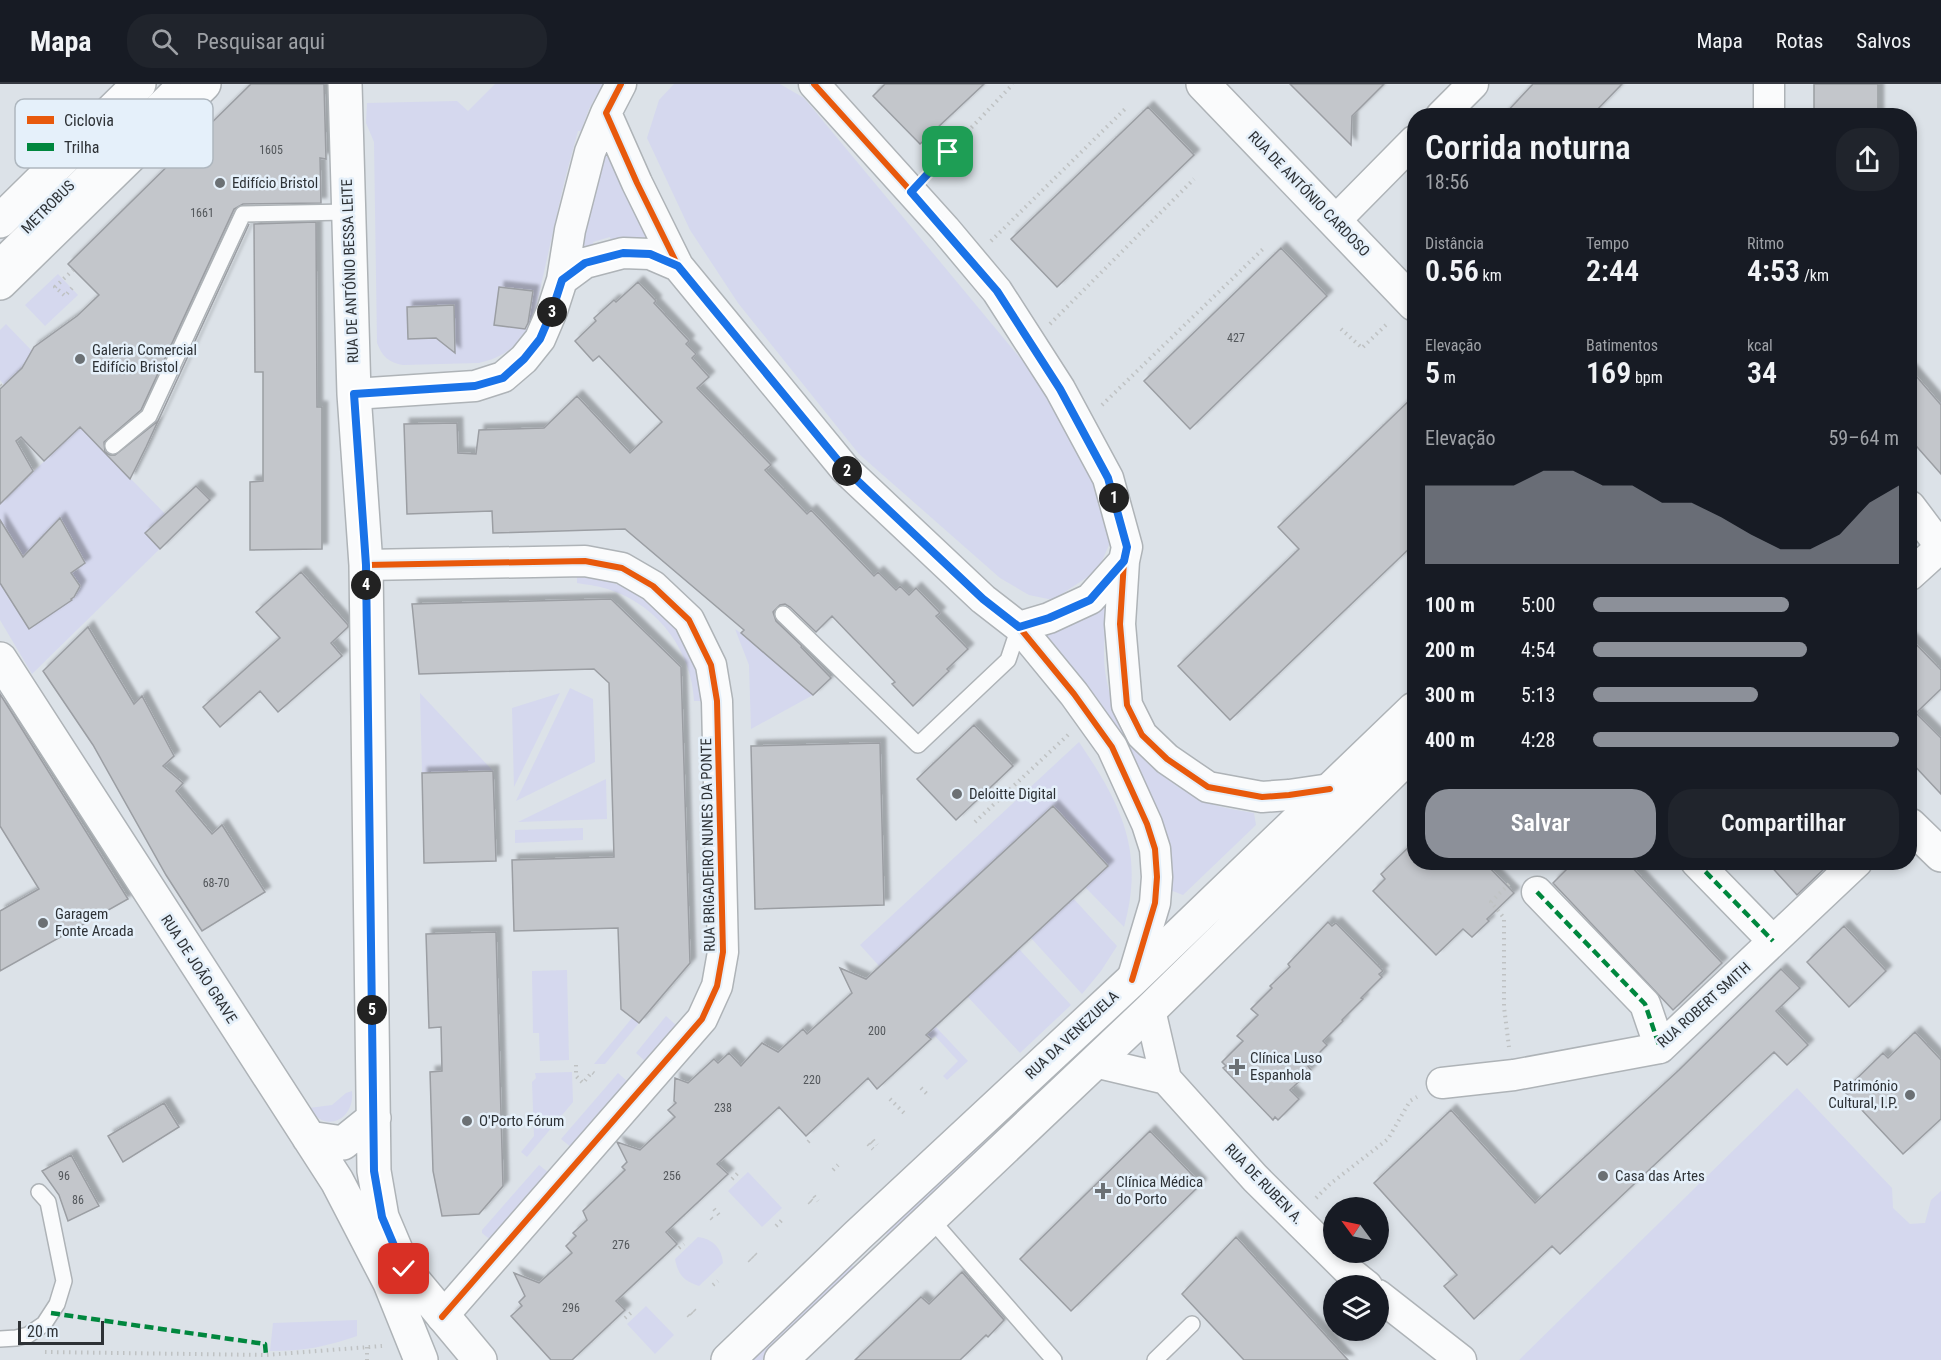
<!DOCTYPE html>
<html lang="pt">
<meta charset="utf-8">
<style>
:root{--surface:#171b24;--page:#20242c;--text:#f1f3f6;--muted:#9ea1a6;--line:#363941;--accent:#8c9099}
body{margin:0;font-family:"Roboto Condensed",sans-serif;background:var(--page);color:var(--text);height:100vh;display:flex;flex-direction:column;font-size:22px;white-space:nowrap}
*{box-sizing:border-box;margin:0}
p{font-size:20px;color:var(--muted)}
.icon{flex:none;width:33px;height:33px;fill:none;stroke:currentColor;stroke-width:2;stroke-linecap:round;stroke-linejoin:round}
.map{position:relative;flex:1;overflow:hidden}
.panel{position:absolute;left:1407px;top:24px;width:510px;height:762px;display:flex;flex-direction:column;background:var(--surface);border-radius:24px;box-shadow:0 3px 9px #0003}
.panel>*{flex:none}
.needle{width:39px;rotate:303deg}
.fabs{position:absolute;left:1323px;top:1113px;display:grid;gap:12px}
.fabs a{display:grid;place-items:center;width:66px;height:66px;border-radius:50%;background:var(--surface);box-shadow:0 3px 9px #0003;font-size:30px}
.scale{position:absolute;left:18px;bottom:15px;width:86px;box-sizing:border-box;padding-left:6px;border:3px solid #2e3236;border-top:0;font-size:16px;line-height:21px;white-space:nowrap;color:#2e3236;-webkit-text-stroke:4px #e5f0fa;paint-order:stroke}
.pin{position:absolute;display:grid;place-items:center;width:51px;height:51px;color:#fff;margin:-26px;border-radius:12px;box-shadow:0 3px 9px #0006}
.km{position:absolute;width:30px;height:30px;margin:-15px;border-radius:50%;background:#222;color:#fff;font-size:16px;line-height:30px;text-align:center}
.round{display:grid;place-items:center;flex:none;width:63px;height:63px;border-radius:24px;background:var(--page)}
.head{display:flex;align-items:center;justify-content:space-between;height:102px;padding:0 18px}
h1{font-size:33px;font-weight:600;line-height:45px}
.stats{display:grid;grid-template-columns:repeat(3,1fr);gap:9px;height:102px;padding:6px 18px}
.stats div{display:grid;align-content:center}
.stats b{font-size:30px;font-weight:600}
.stats small{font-size:16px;font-weight:400}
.stats p{font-size:16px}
.chart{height:168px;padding:12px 18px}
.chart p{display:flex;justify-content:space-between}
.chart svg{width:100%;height:108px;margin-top:6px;fill:var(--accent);opacity:.7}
.cta{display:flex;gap:12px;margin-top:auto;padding:12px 18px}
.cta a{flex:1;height:69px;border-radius:24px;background:var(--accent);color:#fff;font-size:24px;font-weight:600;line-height:69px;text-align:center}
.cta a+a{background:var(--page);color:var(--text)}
ul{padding:0 18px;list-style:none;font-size:20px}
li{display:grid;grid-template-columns:96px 72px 1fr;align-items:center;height:45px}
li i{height:15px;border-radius:8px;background:var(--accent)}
header{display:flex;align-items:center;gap:36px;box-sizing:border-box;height:84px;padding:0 30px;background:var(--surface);border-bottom:2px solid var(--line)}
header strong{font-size:28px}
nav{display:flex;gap:33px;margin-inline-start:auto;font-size:21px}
.search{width:420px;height:54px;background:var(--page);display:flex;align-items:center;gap:15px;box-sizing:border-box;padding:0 21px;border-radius:24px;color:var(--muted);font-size:22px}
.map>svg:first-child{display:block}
.green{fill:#d5d8ee}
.building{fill:#c3c6cb;stroke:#9b9ea3;stroke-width:1.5;filter:url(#shadow)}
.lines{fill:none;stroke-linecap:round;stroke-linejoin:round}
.lane-casing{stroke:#aeb3b7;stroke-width:18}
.street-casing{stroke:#aeb3b7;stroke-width:33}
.secondary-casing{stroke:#aeb3b7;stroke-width:36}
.primary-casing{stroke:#aeb3b7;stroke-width:36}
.path{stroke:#bfc2c3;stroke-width:4;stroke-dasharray:1.5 4.5;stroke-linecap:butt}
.lane{stroke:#fafbfc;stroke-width:15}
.street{stroke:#fafbfc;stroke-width:30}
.secondary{stroke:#fafbfc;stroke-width:33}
.primary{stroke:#fafbfc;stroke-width:33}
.quiet{stroke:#00873e;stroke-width:4.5;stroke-dasharray:9 4.5;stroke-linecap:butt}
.cycleway-casing{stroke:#e5f0fa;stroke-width:10}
.cycleway{stroke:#e8590c;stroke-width:6}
.route-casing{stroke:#fff;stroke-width:12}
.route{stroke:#1a73e8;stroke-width:8}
.poi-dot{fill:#6b7074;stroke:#e5f0fa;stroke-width:2}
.labels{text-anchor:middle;stroke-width:5;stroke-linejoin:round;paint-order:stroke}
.number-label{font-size:12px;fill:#53575b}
.poi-label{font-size:15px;fill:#2e3236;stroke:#e5f0fa;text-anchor:start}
.street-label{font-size:15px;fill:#2e3236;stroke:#e5f0fa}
.key{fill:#e5f0fa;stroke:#aeb7bf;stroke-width:1.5}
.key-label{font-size:16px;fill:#2e3236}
</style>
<header>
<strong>Mapa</strong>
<div class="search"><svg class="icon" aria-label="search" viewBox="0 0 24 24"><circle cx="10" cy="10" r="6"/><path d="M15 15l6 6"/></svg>Pesquisar aqui</div>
<nav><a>Mapa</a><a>Rotas</a><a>Salvos</a></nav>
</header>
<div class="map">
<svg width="1941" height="1276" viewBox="0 0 1941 1276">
<defs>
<filter id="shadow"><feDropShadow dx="5.5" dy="-5.5" stdDeviation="1.5" flood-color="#0004"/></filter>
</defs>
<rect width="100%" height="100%" fill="#dce2e8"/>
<!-- green -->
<path class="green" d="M495,0H603L589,25L581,47H578L565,95L534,232C524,258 506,273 479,279L403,281C389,279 382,272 377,259L374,58L366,39L367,19L457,17L468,27Z
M674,0H780L804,14L1055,316L1094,396L1113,452L1098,486L1053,516L1029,511L1000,494L859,370L738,219L690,146L647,54L659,16Z
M607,64L652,155L611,157L610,153L593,158L594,163L585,168L580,163L604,66Z
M58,190L78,211L45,242L25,221Z
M6,240L32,267L22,284L4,301L0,296V246Z
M80,343L180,445L32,590L0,536V489L22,473L0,436V404L8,412Z
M577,491C636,498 677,528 698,585C701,595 702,607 704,617H694C692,568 659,523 613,507C601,502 589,501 577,499Z
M1111,513C1106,537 1102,562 1105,587C1113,644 1151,694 1204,717C1220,724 1237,726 1254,729L1256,741L1183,811L1170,806L1158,729L1148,704L1135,679L1040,548C1069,544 1091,534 1111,513Z
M735,545L741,549L813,611L751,645L749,581Z
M570,604L593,615L595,678L516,717Z
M420,609L493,687L422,689Z
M560,609L514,703L512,624Z
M1079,658C1121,720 1145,767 1124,843L1085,803L1108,781L1053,722L880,883L860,861Z
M606,695L607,735L518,738Z
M583,744V756L515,759V746Z
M1073,814L1117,862L1101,887L1082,910L1031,854Z
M1019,865L1071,921L1020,969L967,912Z
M567,886L569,976L540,977L539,949H533L532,887Z
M666,932L676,941L645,977L636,969Z
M632,934L639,939L605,980H594Z
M935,942L968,977L947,996L943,992L958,977L935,952L931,955L926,951Z
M1099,944L1104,949L891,1152L887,1151L886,1148Z
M572,988L573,1018L527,1073L521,1068L534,1052L532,998L536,994L535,989Z
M618,989L628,998L572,1064L561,1055Z
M1797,1004L1892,1104L1893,1124L1910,1140L1925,1139L1931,1116L1941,1107V1276H1519Z
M352,1007C355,1036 325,1050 309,1024L332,1021L346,1009Z
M539,1081L549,1089L492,1157L482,1149V1146Z
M748,1088L782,1124L762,1143L728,1107Z
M698,1153C713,1155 722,1164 723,1179L699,1202C684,1197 678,1191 675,1175Z
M851,1181L854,1183L855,1186L762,1276H752Z
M646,1222L674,1251L655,1270L627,1240Z
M357,1236V1252C325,1263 303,1267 270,1267L273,1239Z"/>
<!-- building -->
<path class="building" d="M251,0H324L326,75L320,74L321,119L243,120L234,125L141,326L104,358L105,368L110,371H115L158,337L249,140L146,363L130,395L80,343L44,377L21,353L16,357L33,387L0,420V305L22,284L34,263L77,232L99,211L68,180Z
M885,0H984L920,60L873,12Z
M1290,0H1384L1352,32L1351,61Z
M1533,0H1622L1591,32H1503Z
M1814,0H1878V32H1814Z
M1148,23L1194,71L1057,203L1011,155Z
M316,138L317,323H322V465L250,466V398L263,397V288H255L254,140Z
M1281,164L1327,212L1190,345L1144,297Z
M638,198L656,217L654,219L689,257L686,260L696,270L692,274L709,293L697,304L771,381L765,386L807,430L811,426L874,492L878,488L896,506L900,502L909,511L916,504L940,529L936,532L968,565L947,585L949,587L913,622L892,600L895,598L832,532L816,548L790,523L785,520L780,521L773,528L776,537L802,562L801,563L831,594L813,611L741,549L744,546L625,445L493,449L492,427L407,430L404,340L457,339L458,369L476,370L479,346L544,344L577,312L630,369L662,338L599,272L593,277L575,257L596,237L594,234L614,216L616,218Z
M499,203L533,207L528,239L525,245L494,241Z
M454,221L455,269L436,254L408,255L407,223Z
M1910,285L1941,321V390L1910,355Z
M1414,312V460L1230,636L1178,582L1299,465L1278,443Z
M196,402L210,416L160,465L145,449Z
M60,434L85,479L71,489L80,502L74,513L71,515L72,516L29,545L0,499V436L23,473Z
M301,488L348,541V543L331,559L342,572L278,628L260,607L220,643L203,623L280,554L256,528Z
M611,515L681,583L690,879L639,939L621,925L618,844L514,847L512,776L614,773L609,599L594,585L419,590L412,520Z
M88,543L134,620L142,612L174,672L163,682L183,699L176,707L212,750L222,741L265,808L202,847L166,791L93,661L43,587Z
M1910,554L1941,586V605L1916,629L1941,654V710L1910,677Z
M0,610L128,815L0,887V827L39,805L0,742Z
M974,641L1013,682L956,736L917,695Z
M880,659L884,821L755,825L751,662Z
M493,687L496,777L424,779L422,689Z
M1053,722L1108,782L926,951L931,955L877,1005L868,994L806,1052L779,1023L717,1080L728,1090L666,1148L677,1160L616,1217L625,1226L572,1276H551L511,1232L522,1222L519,1218L525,1212L514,1189L539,1199L572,1169L566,1162L576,1152L573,1149L587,1136L583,1127L625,1086L622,1083L627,1078L617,1058L640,1066L675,1033L668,1026L676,1019L674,1017L675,994L688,999L714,975L718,979L729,969L741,982L762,959L778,968L803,945L807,950L852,909L840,884L866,895Z
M1414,758V778H1484L1514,809L1487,835L1489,837L1472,853L1463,845L1436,871L1373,807L1385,795L1381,790Z
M1574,778H1627L1722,879L1673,926L1553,799Z
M1767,778H1831L1797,811Z
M1328,838L1332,842L1336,839L1383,887L1379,890L1382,893L1361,914L1363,915L1342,936L1343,937L1323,957L1327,961L1307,981L1311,986L1290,1006L1299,1015L1278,1036L1275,1033L1273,1036L1223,984L1226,982L1222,978L1243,957L1237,952L1258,931L1251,925L1272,904L1270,902L1290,883L1288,880Z
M1844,842L1886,887L1849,923L1807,878Z
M496,848L503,1102L479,1130L442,1132L433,1087L430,988L442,987L441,943L429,944L426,850Z
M1781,885L1800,904L1776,927L1808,961L1787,981L1774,968L1560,1170L1552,1162L1474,1235L1444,1202L1457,1191L1374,1099L1451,1026L1535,1119L1679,986Z
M1915,948L1941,976V1035L1903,1070L1844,1007L1883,969L1888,974Z
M164,1019L179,1043L123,1078L108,1052Z
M1150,1047L1201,1100L1071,1227L1020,1175Z
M71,1071L99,1122L68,1137L59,1111L42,1087Z
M1236,1153L1348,1276H1244L1182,1210Z
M962,1188L1004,1236L988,1253L986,1251L960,1276H855L921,1213L929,1220Z"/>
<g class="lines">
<defs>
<path id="lane" d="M0,171L173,0
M113,362L149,332L243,130L348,128
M783,530L918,661L1008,576L1019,543
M930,1134L1054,1276
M0,1255L16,1254L28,1251L44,1240L57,1220L64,1197L48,1118L39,1108
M1155,1276L1192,1240"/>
<path id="street" d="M621,0L606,29L637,99L678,182L845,385L983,515L1019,543L1074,610L1112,663L1147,740L1155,765L1157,793L1155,819L1132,896
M814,0L945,145L997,207L1060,305L1108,394L1127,463L1124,477L1120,540L1127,621L1142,651L1167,675L1208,703L1262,713L1289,711L1330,705
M1769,0V32
M1441,32L1473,0
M1335,137L1414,57
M562,196L585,179L623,169L650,170L678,182
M354,310L475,302L503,293L524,275L540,255L552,227L562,196L570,146L590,68L606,29
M1910,422L1941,463
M366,481L585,477L622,484L653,502L689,536L711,581L717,617L723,868L717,902L702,935L442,1233
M1910,491L1941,463
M1019,543L1049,534L1090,515L1124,477
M1696,778L1773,857
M1537,808L1645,920L1660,964
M1094,978L1166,995L1150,926
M1166,995L1255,1094L1352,1190L1367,1202
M1442,999L1514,991L1660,964L1857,778
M1378,1211L1461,1276"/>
<path id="secondary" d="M345,0L354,310L366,481L374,1087L382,1133L404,1185L480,1276
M1203,0L1414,220
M0,575L337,1097L390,1199L421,1276
M1910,741L1941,771
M309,1054L343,1059L374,1034
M728,1276L857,1152L1132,896L1414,625
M781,1276L1150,926L1414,667"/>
<path id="primary" d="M0,137L139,0
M0,199L204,0"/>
</defs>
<!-- lane casing -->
<use href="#lane" class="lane-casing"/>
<!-- street casing -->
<use href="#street" class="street-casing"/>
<!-- secondary casing -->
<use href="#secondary" class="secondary-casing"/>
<!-- primary casing -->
<use href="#primary" class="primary-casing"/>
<!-- path -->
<path class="path" d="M930,87L1013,0
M991,157L1125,25
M72,204L65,212L55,203L73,186
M1050,240L1194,95
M1341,245L1362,264L1389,238
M0,301L2,303
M1102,321L1263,165
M975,738L1069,650
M1509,800L1491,818L1504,834V923L1509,963
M576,981V992L583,999L592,988L596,991
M921,1004L928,1011
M890,1015L905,1030
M873,1056L877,1061
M808,1058L812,1054
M871,1058L875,1062
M868,1060L873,1065
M833,1086L838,1081
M732,1095L738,1089
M814,1112L818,1117
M1316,1114L1330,1100L1388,1055L1410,1017L1417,1013
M811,1116L815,1119
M809,1118L813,1122
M714,1125L719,1131
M711,1134L713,1136
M776,1142L782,1136
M679,1164L684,1160
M755,1170L759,1174
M752,1173L756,1177
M749,1176L753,1180
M713,1201L718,1197
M694,1226L697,1229
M691,1229L694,1232
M688,1231L691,1234
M625,1234L632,1228
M367,1263V1276
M45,1268L266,1271L382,1262"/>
<!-- lane -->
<use href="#lane" class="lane"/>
<!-- street -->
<use href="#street" class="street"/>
<!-- secondary -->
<use href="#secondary" class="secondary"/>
<!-- primary -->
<use href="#primary" class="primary"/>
<!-- quiet -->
<path class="quiet" d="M1696,778L1773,857
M1537,808L1645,920L1660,964
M51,1229L265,1260L266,1271"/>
<defs>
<path id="cycleway" d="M621,0L606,29L637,99L678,182L845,385L983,515L1019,543L1074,610L1112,663L1147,740L1155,765L1157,793L1155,819L1132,896
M814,0L945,145L997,207L1060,305L1108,394L1127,463L1124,477L1120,540L1127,621L1142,651L1167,675L1208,703L1262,713L1289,711L1330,705
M366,481L585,477L622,484L653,502L689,536L711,581L717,617L723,868L717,902L702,935L442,1233"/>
</defs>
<!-- cycleway casing -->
<use href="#cycleway" class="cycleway-casing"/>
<!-- cycleway -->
<use href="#cycleway" class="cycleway"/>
</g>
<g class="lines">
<defs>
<path id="route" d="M404,1185L382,1133L374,1087L366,481L354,310L475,302L503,294L524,275L540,255L552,227L562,196L585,179L623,169L650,170L678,182L845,385L983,515L1019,543L1049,534L1090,516L1124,477L1127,463L1108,394L1060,305L997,207L911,108L948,68"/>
</defs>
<!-- route casing -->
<use href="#route" class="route-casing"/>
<!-- route -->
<use href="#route" class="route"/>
</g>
<!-- markers -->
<g class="poi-dot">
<circle cx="220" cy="99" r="6"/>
<circle cx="80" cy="275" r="6"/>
<circle cx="957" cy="710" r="6"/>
<circle cx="43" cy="839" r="6"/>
<path d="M1234 974h6v6h6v6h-6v6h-6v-6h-6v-6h6z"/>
<circle cx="1910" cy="1011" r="6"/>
<circle cx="467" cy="1037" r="6"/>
<circle cx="1603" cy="1092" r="6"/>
<path d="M1100 1098h6v6h6v6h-6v6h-6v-6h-6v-6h6z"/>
</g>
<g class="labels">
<!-- number labels -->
<g class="number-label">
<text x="271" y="70">1605</text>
<text x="202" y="133">1661</text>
<text x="1236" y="258">427</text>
<text x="216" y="803">68-70</text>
<text x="877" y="951">200</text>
<text x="812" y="1000">220</text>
<text x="723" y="1028">238</text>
<text x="64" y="1096">96</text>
<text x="672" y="1096">256</text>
<text x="78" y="1120">86</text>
<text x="621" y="1165">276</text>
<text x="571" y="1228">296</text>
</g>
<!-- poi labels -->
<g class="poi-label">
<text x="232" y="104">Edifício Bristol</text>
<text x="92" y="271">Galeria Comercial<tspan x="92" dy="17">Edifício Bristol</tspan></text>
<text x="969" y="715">Deloitte Digital</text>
<text x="55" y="835">Garagem<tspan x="55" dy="17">Fonte Arcada</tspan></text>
<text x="1250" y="979">Clínica Luso<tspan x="1250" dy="17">Espanhola</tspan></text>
<text x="1898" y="1007" text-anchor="end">Património<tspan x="1898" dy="17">Cultural, I.P.</tspan></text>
<text x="479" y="1042">O'Porto Fórum</text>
<text x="1615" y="1097">Casa das Artes</text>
<text x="1116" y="1103">Clínica Médica<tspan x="1116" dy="17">do Porto</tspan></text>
</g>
<!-- street labels -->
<g class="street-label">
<text transform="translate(1309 110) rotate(46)" y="5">RUA DE ANTÓNIO CARDOSO</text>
<text transform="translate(48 123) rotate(-45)" y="5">METROBUS</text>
<text transform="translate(350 187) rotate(-92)" y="5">RUA DE ANTÓNIO BESSA LEITE</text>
<text transform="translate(708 761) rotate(-91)" y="5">RUA BRIGADEIRO NUNES DA PONTE</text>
<text transform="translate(199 885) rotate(57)" y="5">RUA DE JOÃO GRAVE</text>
<text transform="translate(1704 921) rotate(-42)" y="5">RUA ROBERT SMITH</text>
<text transform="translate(1072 951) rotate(-43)" y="5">RUA DA VENEZUELA</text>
<text transform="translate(1264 1100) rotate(46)" y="5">RUA DE RUBEN A.</text>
</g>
</g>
<!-- legend -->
<rect x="15" y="15" width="198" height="69" rx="9" class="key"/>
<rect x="27" y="32" width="27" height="8" fill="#e8590c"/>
<rect x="27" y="59" width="27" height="8" fill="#00873e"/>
<g class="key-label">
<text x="64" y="42">Ciclovia</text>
<text x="64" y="69">Trilha</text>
</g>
</svg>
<div class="fabs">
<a><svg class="needle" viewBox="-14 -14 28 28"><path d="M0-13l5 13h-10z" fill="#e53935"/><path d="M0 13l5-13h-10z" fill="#9ea1a6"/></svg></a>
<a><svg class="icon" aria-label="layers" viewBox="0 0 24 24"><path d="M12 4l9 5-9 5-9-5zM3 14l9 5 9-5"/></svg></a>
</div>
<div class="scale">20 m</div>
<div class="pin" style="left:948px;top:68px;background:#1e9e55"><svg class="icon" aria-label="arrive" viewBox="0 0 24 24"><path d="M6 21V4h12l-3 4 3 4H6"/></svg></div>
<div class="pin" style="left:404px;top:1185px;background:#d93025"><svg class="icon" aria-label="check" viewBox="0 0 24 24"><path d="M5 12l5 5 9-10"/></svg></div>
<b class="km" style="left:1114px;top:414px">1</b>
<b class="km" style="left:847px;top:387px">2</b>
<b class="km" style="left:552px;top:228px">3</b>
<b class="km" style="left:366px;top:501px">4</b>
<b class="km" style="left:372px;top:926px">5</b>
<section class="panel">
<div class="head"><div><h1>Corrida noturna</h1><p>18:56</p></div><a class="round"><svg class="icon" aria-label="share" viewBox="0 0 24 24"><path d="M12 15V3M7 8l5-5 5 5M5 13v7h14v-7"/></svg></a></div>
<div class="stats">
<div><p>Distância</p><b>0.56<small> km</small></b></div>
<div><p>Tempo</p><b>2:44</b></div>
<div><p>Ritmo</p><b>4:53<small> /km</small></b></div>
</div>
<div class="stats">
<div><p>Elevação</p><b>5<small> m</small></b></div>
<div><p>Batimentos</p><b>169<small> bpm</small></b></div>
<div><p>kcal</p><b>34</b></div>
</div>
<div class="chart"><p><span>Elevação</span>59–64 m</p>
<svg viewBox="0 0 160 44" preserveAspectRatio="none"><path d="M0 44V12L10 12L20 12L30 12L40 6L50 6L60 12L70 12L80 19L90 19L100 25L110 32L120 38L130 38L140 32L150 19L160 12V44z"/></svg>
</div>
<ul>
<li><b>100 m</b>5:00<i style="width:64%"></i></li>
<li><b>200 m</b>4:54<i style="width:70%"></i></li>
<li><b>300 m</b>5:13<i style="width:54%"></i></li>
<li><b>400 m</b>4:28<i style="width:100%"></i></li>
</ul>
<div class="cta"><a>Salvar</a><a>Compartilhar</a></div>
</section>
</div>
